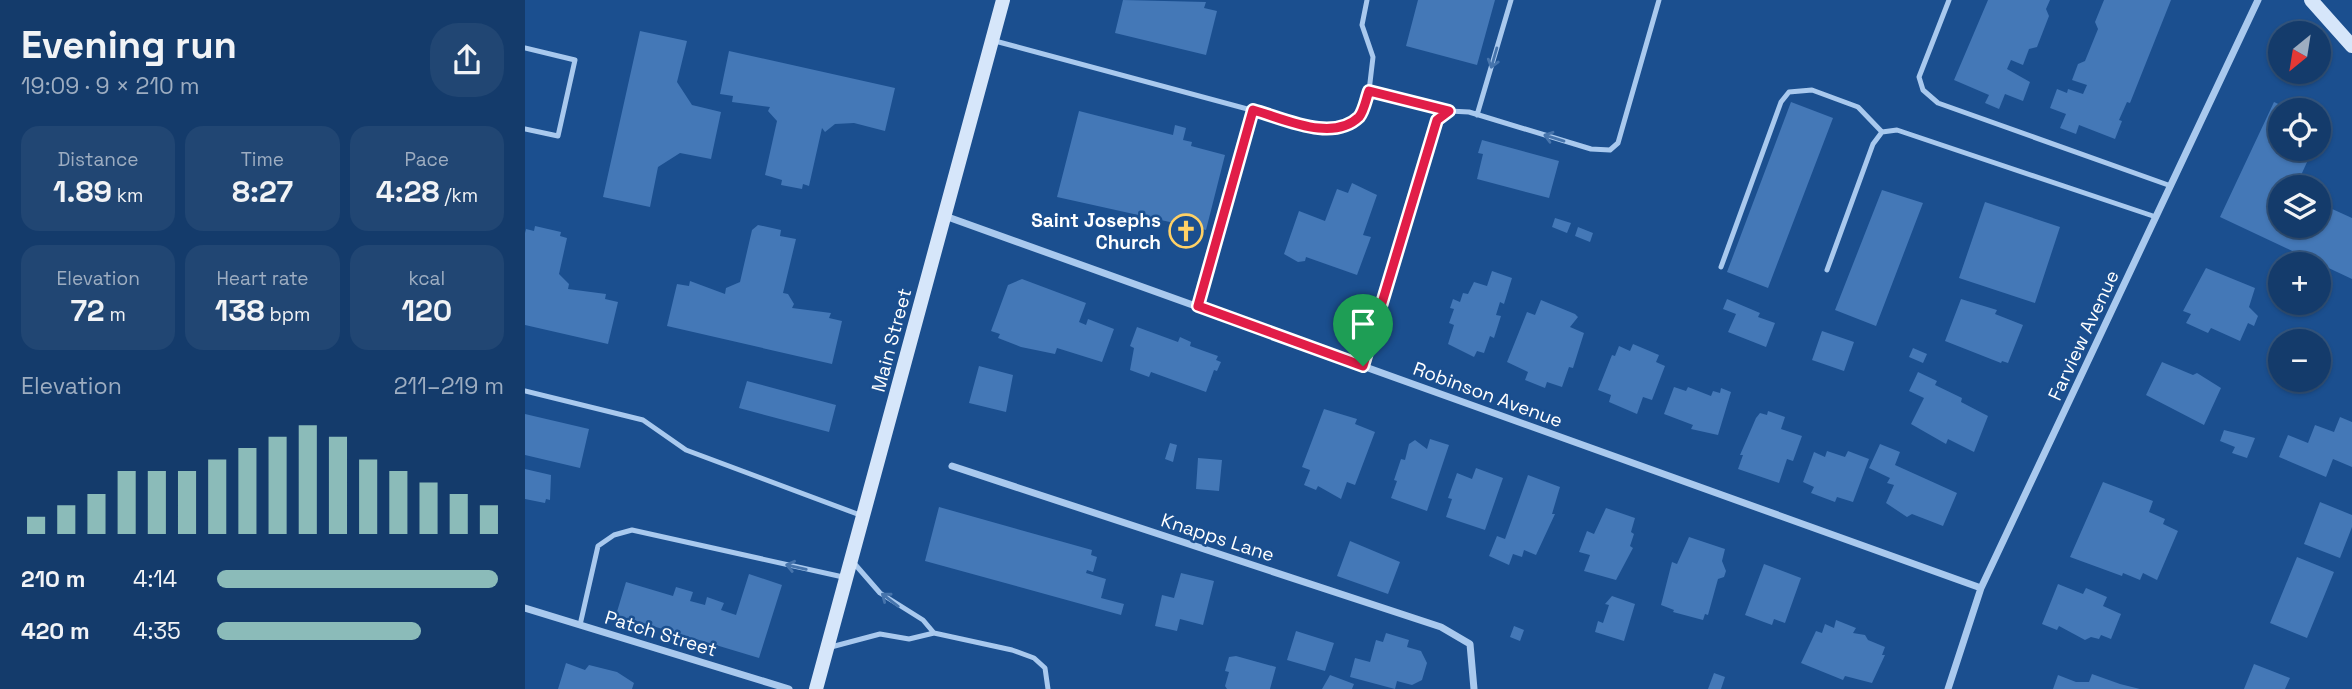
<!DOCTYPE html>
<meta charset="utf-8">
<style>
:root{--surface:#143b6b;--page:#214673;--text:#f1f3f6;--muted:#9dadc1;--line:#33557e;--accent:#8bbbb9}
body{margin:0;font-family:"Space Grotesk",sans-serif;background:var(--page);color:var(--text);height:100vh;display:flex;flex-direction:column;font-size:26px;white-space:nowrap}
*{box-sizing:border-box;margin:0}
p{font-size:23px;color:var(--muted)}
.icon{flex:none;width:38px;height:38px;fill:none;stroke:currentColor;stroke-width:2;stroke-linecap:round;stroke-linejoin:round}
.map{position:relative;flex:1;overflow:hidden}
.side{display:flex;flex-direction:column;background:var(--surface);width:525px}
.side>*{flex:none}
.needle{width:46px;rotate:210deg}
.fabs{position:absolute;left:1743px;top:21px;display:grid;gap:14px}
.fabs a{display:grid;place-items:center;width:63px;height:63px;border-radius:50%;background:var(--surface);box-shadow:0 2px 5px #0004,0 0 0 2px var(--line);font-size:35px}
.pin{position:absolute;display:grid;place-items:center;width:60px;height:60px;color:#fff;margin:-72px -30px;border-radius:50% 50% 50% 0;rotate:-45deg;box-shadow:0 0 7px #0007}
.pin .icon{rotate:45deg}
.round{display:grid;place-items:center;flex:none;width:74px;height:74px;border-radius:28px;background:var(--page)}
.head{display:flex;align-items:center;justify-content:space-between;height:119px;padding:0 21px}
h1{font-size:38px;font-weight:600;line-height:52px}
.metrics{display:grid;grid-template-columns:repeat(3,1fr);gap:10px;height:119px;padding:7px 21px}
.metrics div{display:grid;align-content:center;border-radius:18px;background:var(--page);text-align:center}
.metrics b{font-size:30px;font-weight:600}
.metrics small{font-size:19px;font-weight:400}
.metrics p{font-size:19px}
.chart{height:196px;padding:14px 21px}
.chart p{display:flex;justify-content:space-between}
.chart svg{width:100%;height:126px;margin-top:7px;stroke:var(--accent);stroke-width:6}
ul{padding:0 21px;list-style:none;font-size:23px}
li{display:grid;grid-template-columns:112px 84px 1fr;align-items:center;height:52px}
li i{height:18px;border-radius:9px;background:var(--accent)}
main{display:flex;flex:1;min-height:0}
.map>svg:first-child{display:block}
.building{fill:#4478b7}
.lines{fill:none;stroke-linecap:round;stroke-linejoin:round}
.service{stroke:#a9c9ee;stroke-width:5}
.minor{stroke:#a9c9ee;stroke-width:7}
.secondary{stroke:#d6e6fa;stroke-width:14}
.oneway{stroke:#4674ac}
.route-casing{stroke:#fff;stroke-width:14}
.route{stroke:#e11d48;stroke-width:9}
.labels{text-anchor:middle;stroke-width:5;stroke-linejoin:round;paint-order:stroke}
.poi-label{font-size:19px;font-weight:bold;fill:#fff;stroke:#1b4f8f;text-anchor:end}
.street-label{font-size:19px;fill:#fff;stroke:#1b4f8f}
</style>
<main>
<section class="side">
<div class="head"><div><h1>Evening run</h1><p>19:09 · 9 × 210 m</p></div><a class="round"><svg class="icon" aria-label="share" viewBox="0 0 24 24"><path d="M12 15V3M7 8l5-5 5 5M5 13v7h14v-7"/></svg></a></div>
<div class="metrics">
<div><p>Distance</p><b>1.89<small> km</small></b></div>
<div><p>Time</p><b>8:27</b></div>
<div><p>Pace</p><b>4:28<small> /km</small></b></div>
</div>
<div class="metrics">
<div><p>Elevation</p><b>72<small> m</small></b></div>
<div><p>Heart rate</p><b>138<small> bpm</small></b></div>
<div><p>kcal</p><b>120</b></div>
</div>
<div class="chart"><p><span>Elevation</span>211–219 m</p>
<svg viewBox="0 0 160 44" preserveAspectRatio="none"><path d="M5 44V38M15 44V34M25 44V30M35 44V22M45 44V22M55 44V22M65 44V18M75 44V14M85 44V10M95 44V6M105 44V10M115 44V18M125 44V22M135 44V26M145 44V30M155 44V34"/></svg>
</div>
<ul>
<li><b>210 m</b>4:14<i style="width:98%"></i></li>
<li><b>420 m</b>4:35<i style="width:71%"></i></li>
</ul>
</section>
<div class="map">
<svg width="1827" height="689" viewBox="0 0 1827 689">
<rect width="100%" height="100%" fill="#1b4f8f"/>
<!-- building -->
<path class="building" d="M598,0L681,2L679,8L692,11L681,55L590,33Z
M893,0H970L952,65L881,46Z
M1463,0H1525L1521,9L1524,16L1512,47L1504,49L1498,65L1486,60L1482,69L1505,82L1498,101L1480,94L1474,109L1460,103L1464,95L1429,80Z
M1579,0H1646L1605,103L1602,102L1594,120L1597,121L1590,139L1554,125L1551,134L1535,128L1541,114L1525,108L1532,89L1542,93L1543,89L1558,94L1562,85L1547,80L1553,64L1560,61L1573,29L1570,22Z
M115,31L162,41L152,82L167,105L196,112L186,159L155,153L133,167L125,207L78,197Z
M204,51L370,88L360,131L329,123L310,124L300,132L297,128L284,186L278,184L277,189L256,185L257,180L240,175L252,121L243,111L245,107L207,102L208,96L195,94Z
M1266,102L1308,118L1243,288L1202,272Z
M1749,102L1766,110H1755V149H1788L1772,184L1778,187H1755V226H1794V203L1827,218V279L1695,217Z
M554,111L648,135L650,125L661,128L658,140L667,142L666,146L700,155L681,230L532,197Z
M957,140L1034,161L1024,198L952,179L958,154L953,153Z
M827,183L852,195L838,235L846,237L832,275L781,257L780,261L773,262L759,254L774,211L800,221L812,189L823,193Z
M1357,190L1398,203L1351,326L1310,310Z
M1460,202L1535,227L1510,303L1434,278Z
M1030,218L1046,223L1042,233L1027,227Z
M233,225L256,230L255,236L271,239L258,293L263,294L269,304L267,308L306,313L304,318L317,321L307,364L142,326L152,284L164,286L165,281L200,294L201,288L215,282L227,230Z
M10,226L36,232L35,236L42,238L34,274L44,284L43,289L81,294L80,299L93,302L83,344L0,325V233L1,229L9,231Z
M1053,227L1068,233L1065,242L1050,236Z
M1681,268L1730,288L1724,307L1733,316L1729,326L1723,323L1715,341L1686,328L1683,333L1661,323L1666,314L1658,311Z
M967,271L987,278L979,304L975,302L971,315L976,316L969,338L965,336L959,353L952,351L949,357L923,344L929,325L924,323L929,309L925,308L928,299L935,302L938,293L943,294L949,282L962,286Z
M497,279L561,303L554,322L561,325L563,319L589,329L577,362L532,348L530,354L496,347L473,338L475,334L466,331L483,285Z
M1202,299L1235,313L1233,317L1250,323L1241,347L1203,332L1211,314L1198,309Z
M1436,299L1472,310L1470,314L1498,325L1483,363L1477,361L1476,363L1420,341Z
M1016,300L1050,314L1053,317L1045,327L1059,333L1048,368L1044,367L1037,387L1022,382L1020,388L1000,380L1003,372L982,362L1002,312L1010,315Z
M612,327L653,342L655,337L666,342L665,346L693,356L691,360L696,362L692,371L689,370L681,392L626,372L624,377L605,370L609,348L605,346Z
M1297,331L1329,342L1319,371L1287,360Z
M1108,344L1134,355L1131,362L1140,366L1127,400L1118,397L1112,414L1084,402L1086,395L1073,390L1087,355L1090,356L1094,346L1105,351Z
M1388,348L1402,354L1398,363L1384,357Z
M1637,362L1668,375L1672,373L1696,388L1679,425L1621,395Z
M454,366L488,375L481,412L444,403Z
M1393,372L1412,381L1410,385L1437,398L1436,402L1463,416L1449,452L1423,439L1421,444L1386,424L1399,398L1384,391Z
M222,381L311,405L304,432L214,408Z
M1149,387L1161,391L1163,387L1186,396L1188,391L1195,393L1196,388L1206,392L1193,435L1166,429L1168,425L1139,414Z
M799,409L832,419L830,424L850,432L830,485L822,482L816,499L793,486L791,490L779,485L785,470L777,467Z
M1243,411L1260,417L1256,429L1277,436L1268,461L1262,459L1254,483L1213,469L1218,455H1215L1231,418L1235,413L1242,415Z
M0,414L64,429L55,468L0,455Z
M1815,417L1827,422V467L1808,459L1801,477L1754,457L1763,435L1783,443L1790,425L1809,432Z
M1699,430L1730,438L1722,458L1707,453L1710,447L1695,441Z
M905,439L924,445L902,511L866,498L872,481L869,480L876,459L880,460L884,444L890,440L902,449Z
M645,443L652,445L648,462L640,459Z
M1355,444L1375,452L1370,465L1432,493L1418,526L1387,514L1382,517L1361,503L1369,485L1362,483L1365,478L1344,468Z
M1302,451L1320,457L1323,451L1344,459L1328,502L1312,497L1310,502L1286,493L1289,487L1278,482L1289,452L1300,457Z
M673,458L697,460L694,491L671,489Z
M951,468L978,478L960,530L921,517L927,499L923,498L932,473L947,479Z
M0,469L26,475L25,500L21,499L20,503L0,499Z
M1003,475L1035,487L1027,514H1030L1011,555L999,550L997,557L988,554L984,565L964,556L972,536L980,539Z
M1578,482L1628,501L1624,512L1640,519L1638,524L1653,531L1632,580L1618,573L1615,580L1598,573L1597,576L1545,557Z
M1795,502L1827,515V527L1815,558L1779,544Z
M414,507L567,550L566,555L572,557L568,572L562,570L561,573L581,579L576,598L599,604L596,615L400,561Z
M1081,508L1110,518L1106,532L1109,534L1105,546L1108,548L1091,580L1059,571L1065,555L1054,552L1062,531L1069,534Z
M1164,537L1200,549L1197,561L1201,571L1199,577L1193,579L1183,615L1180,614L1178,620L1148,612L1149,610L1136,605L1147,562L1152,564Z
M825,541L875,562L863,594L812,576Z
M1772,557L1809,572L1782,638L1745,623Z
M1239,564L1276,578L1260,623L1249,619L1247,625L1220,615Z
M656,573L689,581L678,625L655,619L652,631L630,626L637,595L649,598Z
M224,574L257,585L234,658L91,615L101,582L148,596L151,587L168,592L165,601L180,605L182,597L199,603L196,610L211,615Z
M1533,584L1558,594L1561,588L1582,597L1578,606L1596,614L1586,639L1576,635L1574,639L1566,637L1560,640L1534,626L1532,630L1517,624Z
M1087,596L1110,604L1099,641L1070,632L1073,621L1078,623L1084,605L1080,604Z
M1311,620L1331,628L1328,633L1340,635L1343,640L1360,647L1357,655H1360L1347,683L1320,676L1318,680L1276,663L1291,631L1297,633L1300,624L1309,628Z
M989,626L999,630L995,641L985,637Z
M771,631L809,643L800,671L762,660Z
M861,633L884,640L882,647L896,651L902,663L897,680L887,685L872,681L870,689L825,677L830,658L845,662L851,640L858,642Z
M711,656L751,667L745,689H702L700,686L704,672L700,671L704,657Z
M41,663L60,670L64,665L92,672L109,683L107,689H33Z
M1729,664L1765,678L1760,689H1719Z
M1189,673L1200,677L1196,689H1183Z
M1567,674L1595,684L1615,689H1528L1533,675L1551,682H1564Z
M805,675L829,684L827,689H797Z"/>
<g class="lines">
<!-- service -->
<path class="service" d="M1424,0L1394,77L1398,90L1413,103L1646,186
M470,41L797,129L819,127L836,116L844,91L848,57L837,25L842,0
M0,48L50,60L33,136L0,129
M844,91L924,111
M952,115L986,0
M1196,267L1256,102L1264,92L1287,90L1333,107L1357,132
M1302,270L1348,144L1357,132L1372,130L1631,217
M672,306L728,110
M838,366L912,120L924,111L944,112L1066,149L1085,150L1093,143L1134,0
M0,391L118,420L161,450L335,515
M328,562L355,593L398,620L409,633
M55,625L73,546L89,535L107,530L318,577
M306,647L355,634L384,639L409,633L487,650L509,658L520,668L523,689"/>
<!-- minor -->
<path class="minor" d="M420,216L1456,588
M427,466L916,627L945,644L949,689
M0,608L264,689
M1423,689L1456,588L1733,0"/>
<!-- secondary -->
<path class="secondary" d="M1786,0L1827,46
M291,689L478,0"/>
</g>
<!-- one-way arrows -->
<defs><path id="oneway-shaft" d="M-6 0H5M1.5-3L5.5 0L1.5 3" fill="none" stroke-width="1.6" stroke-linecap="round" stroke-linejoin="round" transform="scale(1.75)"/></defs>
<g class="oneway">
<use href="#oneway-shaft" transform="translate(969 58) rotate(106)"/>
<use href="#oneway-shaft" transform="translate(1029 138) rotate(-163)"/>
<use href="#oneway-shaft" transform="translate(271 567) rotate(-167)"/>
<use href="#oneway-shaft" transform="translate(365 600) rotate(-142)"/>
</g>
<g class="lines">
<defs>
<path id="route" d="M844,91L924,111L912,120L838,366L673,306L728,110C758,118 807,143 834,117C839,111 841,99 844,91Z"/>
</defs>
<!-- route casing -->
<use href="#route" class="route-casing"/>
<!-- route -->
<use href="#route" class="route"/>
</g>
<!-- icons -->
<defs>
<symbol id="church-ring" viewBox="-11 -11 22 22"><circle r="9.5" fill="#1b4f8f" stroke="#ffd166" stroke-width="1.5"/><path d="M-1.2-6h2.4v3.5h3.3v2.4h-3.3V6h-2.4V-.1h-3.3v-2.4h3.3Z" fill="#ffd166"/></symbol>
</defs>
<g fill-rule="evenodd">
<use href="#church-ring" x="642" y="212" width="38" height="38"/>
</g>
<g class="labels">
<!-- poi labels -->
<g class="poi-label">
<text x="636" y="227">Saint Josephs<tspan x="636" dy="22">Church</tspan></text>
</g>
<!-- street labels -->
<g class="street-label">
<text transform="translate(1558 335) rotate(-65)" y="7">Farview Avenue</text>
<text transform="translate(366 340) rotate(-75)" y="7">Main Street</text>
<text transform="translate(963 394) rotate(20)" y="7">Robinson Avenue</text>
<text transform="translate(693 537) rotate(18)" y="7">Knapps Lane</text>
<text transform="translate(136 633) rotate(17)" y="7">Patch Street</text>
</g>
</g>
</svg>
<div class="fabs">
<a><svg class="needle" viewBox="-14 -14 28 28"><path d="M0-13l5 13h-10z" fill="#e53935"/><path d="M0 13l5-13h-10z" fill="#9dadc1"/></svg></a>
<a><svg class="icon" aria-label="locate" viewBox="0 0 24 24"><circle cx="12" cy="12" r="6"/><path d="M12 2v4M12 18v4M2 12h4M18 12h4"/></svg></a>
<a><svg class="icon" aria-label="layers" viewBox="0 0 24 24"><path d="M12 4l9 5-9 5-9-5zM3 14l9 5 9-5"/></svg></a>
<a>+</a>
<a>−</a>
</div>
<div class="pin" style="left:838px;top:366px;background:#1e9e55"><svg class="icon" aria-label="arrive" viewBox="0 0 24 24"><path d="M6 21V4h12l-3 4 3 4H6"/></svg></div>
</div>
</main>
